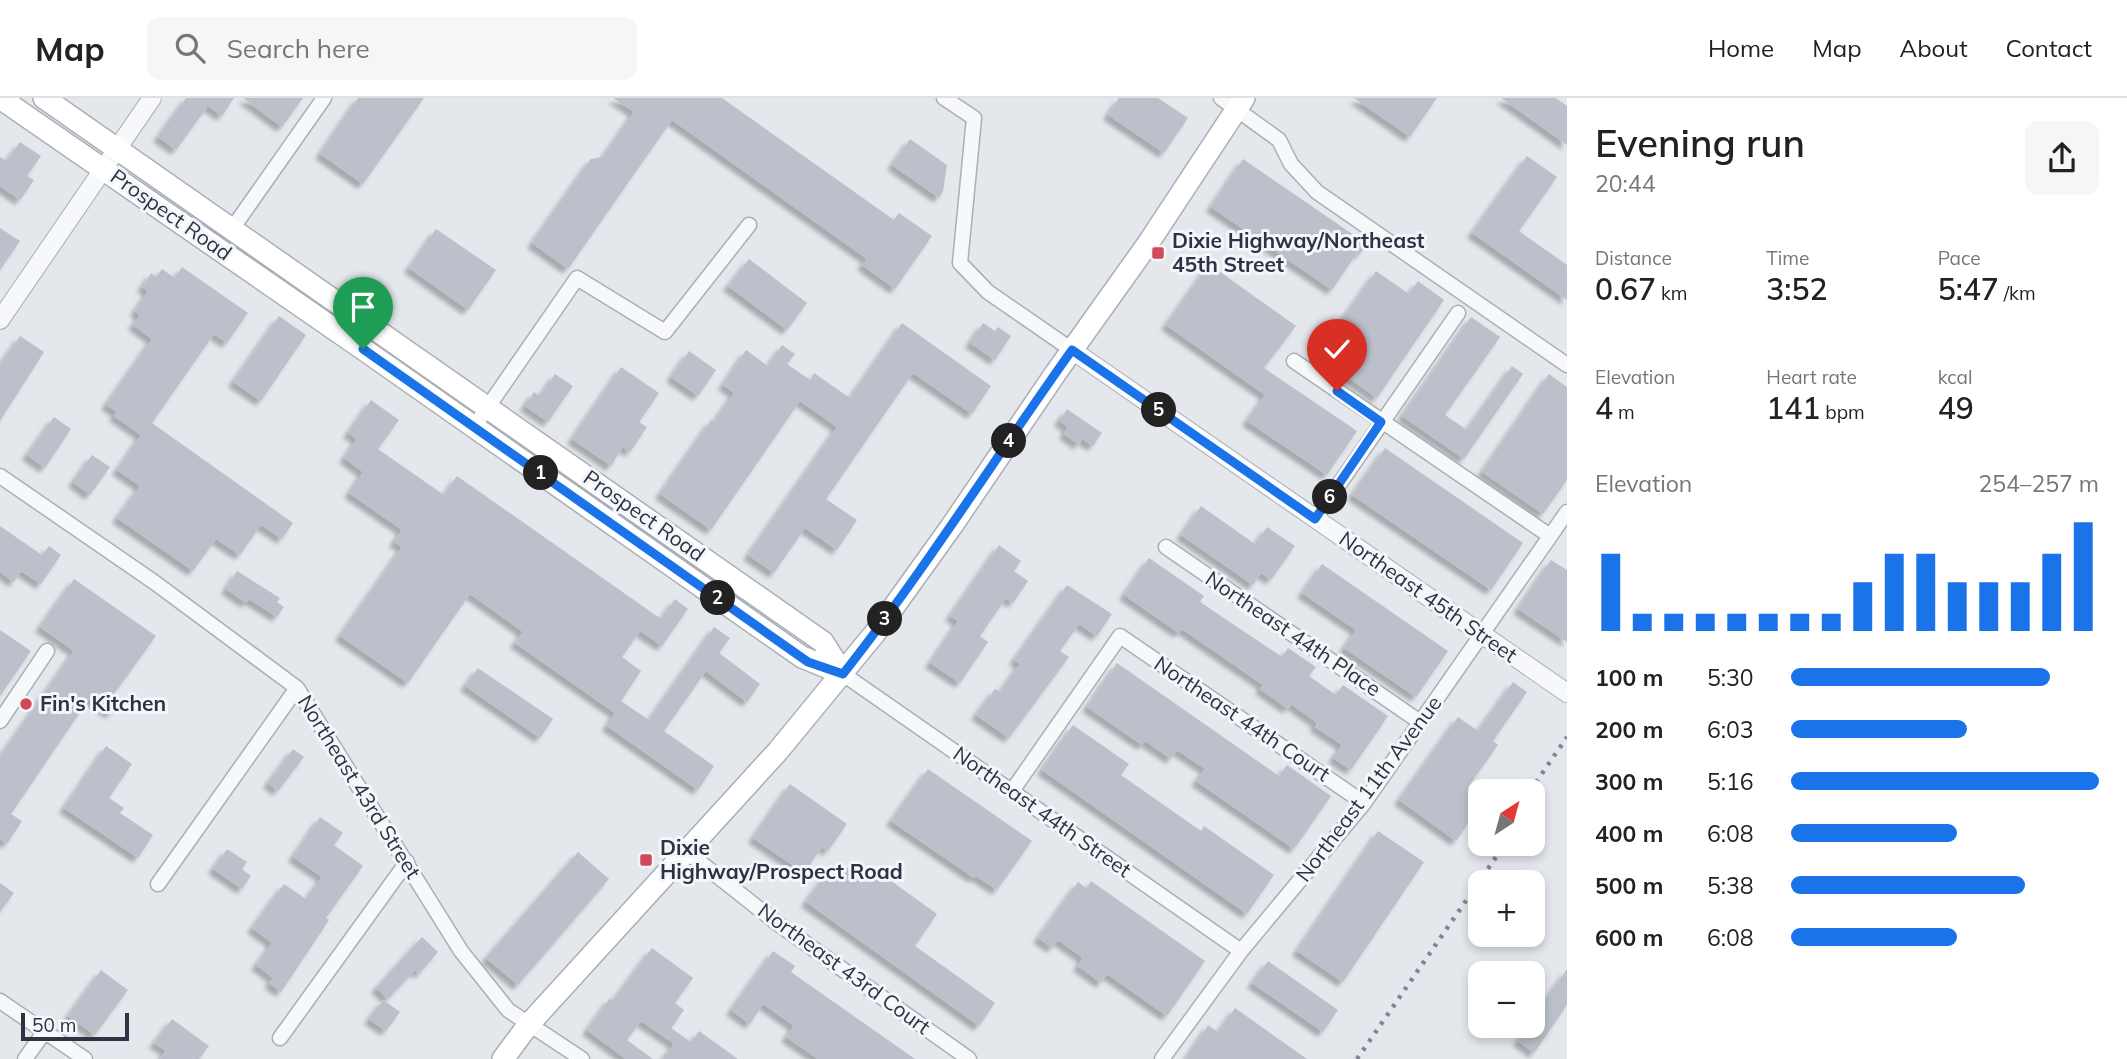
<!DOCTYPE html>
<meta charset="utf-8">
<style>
:root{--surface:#fff;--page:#f6f6f6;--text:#222;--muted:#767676;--line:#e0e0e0;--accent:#1a73e8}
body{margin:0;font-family:Mulish,sans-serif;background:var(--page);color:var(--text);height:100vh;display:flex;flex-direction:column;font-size:26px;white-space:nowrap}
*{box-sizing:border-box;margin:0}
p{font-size:23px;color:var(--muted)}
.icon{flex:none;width:38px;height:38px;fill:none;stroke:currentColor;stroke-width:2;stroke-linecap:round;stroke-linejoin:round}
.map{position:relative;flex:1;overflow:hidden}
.drawer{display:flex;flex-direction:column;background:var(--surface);width:560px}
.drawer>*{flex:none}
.needle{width:46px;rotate:36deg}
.buttons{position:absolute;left:1468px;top:681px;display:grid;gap:14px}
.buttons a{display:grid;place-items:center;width:77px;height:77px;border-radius:14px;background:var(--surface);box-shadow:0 4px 10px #0003;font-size:35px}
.scale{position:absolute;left:21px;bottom:18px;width:108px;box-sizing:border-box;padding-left:7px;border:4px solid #2b3445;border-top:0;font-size:19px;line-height:24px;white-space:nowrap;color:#2b3445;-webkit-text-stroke:5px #f4f6f9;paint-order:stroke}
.pin{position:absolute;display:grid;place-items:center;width:60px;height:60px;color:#fff;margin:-72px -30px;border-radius:50% 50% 50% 0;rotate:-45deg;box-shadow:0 0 7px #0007}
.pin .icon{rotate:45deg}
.km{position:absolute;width:35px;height:35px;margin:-18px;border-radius:50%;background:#222;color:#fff;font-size:19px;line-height:35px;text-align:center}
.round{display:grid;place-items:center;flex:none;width:74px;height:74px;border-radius:14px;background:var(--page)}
.head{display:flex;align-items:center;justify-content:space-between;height:119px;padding:0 28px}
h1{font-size:38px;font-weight:600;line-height:52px}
.stats{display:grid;grid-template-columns:repeat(3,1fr);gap:10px;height:119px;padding:7px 28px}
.stats div{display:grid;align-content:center}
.stats b{font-size:30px;font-weight:600}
.stats small{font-size:19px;font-weight:400}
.stats p{font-size:19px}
.chart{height:196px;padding:14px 28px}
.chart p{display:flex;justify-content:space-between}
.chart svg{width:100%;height:126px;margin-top:7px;stroke:var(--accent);stroke-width:6}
ul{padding:0 28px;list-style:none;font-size:23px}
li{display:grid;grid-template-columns:112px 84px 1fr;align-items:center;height:52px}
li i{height:18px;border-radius:9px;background:var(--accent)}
header{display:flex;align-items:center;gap:42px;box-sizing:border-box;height:98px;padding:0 35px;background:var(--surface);border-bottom:2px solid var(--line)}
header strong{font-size:33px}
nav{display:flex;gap:38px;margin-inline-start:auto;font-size:24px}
.search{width:490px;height:63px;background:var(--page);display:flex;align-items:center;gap:18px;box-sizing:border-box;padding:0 24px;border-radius:14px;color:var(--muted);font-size:26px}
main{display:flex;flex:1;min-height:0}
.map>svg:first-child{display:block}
.building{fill:#bbc0ca;filter:url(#shadow)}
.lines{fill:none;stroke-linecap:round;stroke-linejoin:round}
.minor-casing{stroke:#a9aeb7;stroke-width:17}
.tertiary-casing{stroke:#a9aeb7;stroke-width:20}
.secondary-casing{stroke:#a9aeb7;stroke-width:24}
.minor{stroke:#f7f8fa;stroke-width:14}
.tertiary{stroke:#f7f8fa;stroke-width:18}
.secondary{stroke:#fff;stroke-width:21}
.rail{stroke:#7d8696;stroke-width:4.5;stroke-dasharray:3.5 7;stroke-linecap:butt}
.route-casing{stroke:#fff;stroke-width:14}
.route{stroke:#1a73e8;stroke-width:9}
.poi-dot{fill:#d1495b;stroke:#f4f6f9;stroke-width:2.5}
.labels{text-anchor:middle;stroke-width:6;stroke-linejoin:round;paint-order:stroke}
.street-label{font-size:21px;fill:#2b3445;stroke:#f4f6f9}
.poi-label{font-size:21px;font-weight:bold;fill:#2b3445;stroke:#f4f6f9;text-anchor:start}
</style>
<header>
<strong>Map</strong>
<div class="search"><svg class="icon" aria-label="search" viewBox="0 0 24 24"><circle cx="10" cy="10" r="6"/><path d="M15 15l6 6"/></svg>Search here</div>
<nav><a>Home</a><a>Map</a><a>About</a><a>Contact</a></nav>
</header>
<main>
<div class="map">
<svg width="1567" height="961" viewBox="0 0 1567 961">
<defs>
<filter id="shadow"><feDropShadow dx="-5" dy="5" stdDeviation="2" flood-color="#0004"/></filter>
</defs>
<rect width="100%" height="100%" fill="#e4e7ec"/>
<!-- building -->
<path class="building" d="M186,0H234L222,18L208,8L176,52L158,39Z
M243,0H303L282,29Z
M358,0H424L363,86L320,56Z
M613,0H722L894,122L899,115L932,138L895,191L862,167L867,161L672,22L568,171L532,145L591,61L603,59L634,14Z
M1119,0H1158L1188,20L1164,55L1108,17Z
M1354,0H1437L1410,39Z
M1501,0H1556L1567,8V47Z
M910,41L947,67L943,93L939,100L892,67Z
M20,44L41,58L27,78L34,82L20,102L0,88V59L7,63Z
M1527,58L1557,79L1519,133L1567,167V202L1472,135Z
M1243,61L1367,146L1359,157L1357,155L1332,192L1211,109Z
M0,130L20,143L0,172Z
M436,131L496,172L468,212L409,170Z
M749,161L807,205L787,232L728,188Z
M1209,166L1296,228L1264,270L1357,333L1327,377L1247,323L1265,297L1166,227Z
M182,169L248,215L227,245L214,236L152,325L293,425L282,441L261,427L240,457L216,441L193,473L117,420L140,388L117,372L141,337L114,318L117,314L106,307L152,241L133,227L140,217L135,213L148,193L142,189L151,175L156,179L162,171L175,180Z
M1376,173L1409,196L1418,183L1444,202L1377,300L1317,258Z
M279,218L306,237L261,303L233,284Z
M1471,219L1500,239L1445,317L1467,332L1512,268L1523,276L1464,361L1402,318Z
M902,225L991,288L972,316L913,275L826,401L857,422L837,452L805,430L774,475L748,457L837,329L800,303L711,432L660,396L711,322L714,324L734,295L723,287L746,252L768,268L782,247L795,256L787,266L810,282L814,275L850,300Z
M983,225L995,233L998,229L1011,238L995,262L970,245Z
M20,238L44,254L0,323V267Z
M689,253L716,272L698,298L671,279Z
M621,269L659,295L639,324L647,329L630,354L623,349L611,368L572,341Z
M555,276L573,288L548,324L525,308L534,294L540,298Z
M1549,276L1567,289V382L1543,416L1482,374Z
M371,302L399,322L378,351L444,397L457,378L661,521L675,501L688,511L662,548L640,533L622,559L641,573L621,603L649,622L714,529L730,540L719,555L760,586L747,604L706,573L664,633L714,668L698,692L607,628L615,615L515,545L523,534L470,496L408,585L340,538L402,449L394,444L402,432L349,395L363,374L344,360L357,341L348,335Z
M1067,311L1102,335L1093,348L1082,341L1079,347L1064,336L1068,329L1059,323Z
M54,319L71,331L45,370L27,357Z
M1385,350L1523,445L1491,492L1352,397Z
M92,357L110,369L90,397L73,384Z
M1201,408L1255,446L1267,429L1295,448L1271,482L1261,475L1253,487L1181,437Z
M0,428L42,457L49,448L61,457L41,486L21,473L14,484L0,474Z
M999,447L1021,463L1014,473L1028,483L1013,505L1006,500L980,538L988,544L960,585L930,565L958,523L950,518Z
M1149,460L1204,498L1200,504L1282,559L1288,550L1316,569L1309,578L1336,597L1343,587L1388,618L1351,672L1333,660L1342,647L1315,629L1317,625L1291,606L1288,611L1260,591L1263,587L1182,531L1179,535L1124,497Z
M1551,462L1567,472V544L1518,511Z
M1322,466L1448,553L1416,599L1344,550L1356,532L1302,495Z
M237,473L280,500L277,504L284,509L277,519L249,501L246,505L226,491Z
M74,481L156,538L114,596L121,601L111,616L89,601L11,716L22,723L7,746L0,741V659L74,553L40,529Z
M1067,487L1112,516L1097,538L1079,526L1060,553L1069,559L1009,640L976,617L995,591L1000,594L1020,566L1014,562Z
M0,532L31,553L0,598Z
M1117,565L1279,678L1287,667L1331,698L1294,751L1196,683L1205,671L1177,652L1171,661L1145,643L1142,647L1087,609Z
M478,570L553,621L540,640L465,588Z
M1513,584L1527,594L1493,643L1498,647L1468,689L1480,698V708L1456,743L1399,702L1458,619L1478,633Z
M1073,627L1129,666L1121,677L1201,733L1204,728L1274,777L1247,816L1042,672Z
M106,648L132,666L109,700L124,710L120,715L153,737L138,760L64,710Z
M293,651L304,659L278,693L268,685Z
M928,671L1032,743L997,792L976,778L974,780L891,723Z
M790,686L847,726L828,753L822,749L804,775L753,740Z
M320,719L343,735L334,747L363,768L326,820L329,822L281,894L269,885L273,880L256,867L272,845L252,830L284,786L306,801L322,779L293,759Z
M1378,733L1424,764L1343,884L1297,853Z
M227,751L247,764L242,771L251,778L242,791L213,771Z
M578,754L609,781L518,887L486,860Z
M839,764L867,784L876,772L937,816L915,848L995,905L979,928L806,804L820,784Z
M1091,783L1205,863L1167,918L1107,876L1101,885L1078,868L1083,860L1058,842L1052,850L1038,840L1078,784L1086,790Z
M0,785L14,795L0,814Z
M422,839L438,854L419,876L415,872L388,901L376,890Z
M652,850L693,880L675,905L684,912L671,930L691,944L699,933L738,961H663L674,946L641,923L627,942L653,961H626L587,932L610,900L613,903Z
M773,853L795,868L791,874L915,961H818L786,939L794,928L763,906L750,926L731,912Z
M1268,863L1338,912L1323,934L1252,885Z
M1567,871V907L1534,955L1518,943L1528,928H1533V921Z
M101,872L128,892L95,937L68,918Z
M383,902L400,914L386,933L369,921Z
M1235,910L1307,961H1186L1208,927L1218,934Z
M172,921L209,948L199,961H160L166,953L154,945Z"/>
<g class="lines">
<defs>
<path id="minor" d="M944,0L974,20L960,165L988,194L1072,252
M1221,0L1279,42L1291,66L1317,94L1567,267
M232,131L324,0
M1294,263L1550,438
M474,329L577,180L665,234L749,127
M0,378L154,484L297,590L461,853L508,912L582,961
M1315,421L1458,215
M1166,449L1420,624
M843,576L1241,853
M0,623L47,553
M1012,693L1120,538L1364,705
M687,754L777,825L969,961
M158,786L297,590
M0,903L85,961
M280,940L407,764
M25,961L45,933
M1162,961L1241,853L1364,705L1567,414"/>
<path id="tertiary" d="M0,222L152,0
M1072,252L1567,595"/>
<path id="secondary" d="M0,0L363,251L802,559L843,576
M44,0L823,544L843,576
M503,961L529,926L778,653L875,535L951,429L1055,276L1147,147L1244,0"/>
</defs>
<!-- minor casing -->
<use href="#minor" class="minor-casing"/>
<!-- tertiary casing -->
<use href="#tertiary" class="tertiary-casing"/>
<!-- secondary casing -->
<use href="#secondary" class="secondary-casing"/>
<!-- minor -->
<use href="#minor" class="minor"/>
<!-- tertiary -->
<use href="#tertiary" class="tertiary"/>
<!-- secondary -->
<use href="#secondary" class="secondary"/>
<!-- rail -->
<path class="rail" d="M1530,693L1567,639
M1357,961L1505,746"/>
</g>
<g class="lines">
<defs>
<path id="route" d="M363,251L808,564L843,576C925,472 995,360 1072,252L1315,421L1381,324L1337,293"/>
</defs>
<!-- route casing -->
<use href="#route" class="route-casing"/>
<!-- route -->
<use href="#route" class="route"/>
</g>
<!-- markers -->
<g class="poi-dot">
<rect x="1151" y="148" width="14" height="14" rx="3.5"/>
<circle cx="26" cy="606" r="7"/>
<rect x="639" y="755" width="14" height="14" rx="3.5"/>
</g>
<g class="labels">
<!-- street labels -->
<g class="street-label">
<text transform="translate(171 117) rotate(35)" y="7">Prospect Road</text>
<text transform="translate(644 418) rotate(35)" y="7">Prospect Road</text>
<text transform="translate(1428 499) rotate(35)" y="7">Northeast 45th Street</text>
<text transform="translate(1293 536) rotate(34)" y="7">Northeast 44th Place</text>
<text transform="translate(1242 621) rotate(34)" y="7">Northeast 44th Court</text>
<text transform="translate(359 689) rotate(58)" y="7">Northeast 43rd Street</text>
<text transform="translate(1369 691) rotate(-53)" y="7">Northeast 11th Avenue</text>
<text transform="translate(1042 714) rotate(35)" y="7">Northeast 44th Street</text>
<text transform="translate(844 871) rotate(36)" y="7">Northeast 43rd Court</text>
</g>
<!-- poi labels -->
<g class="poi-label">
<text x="1172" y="150">Dixie Highway/Northeast<tspan x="1172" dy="24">45th Street</tspan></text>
<text x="40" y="613">Fin's Kitchen</text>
<text x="660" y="757">Dixie<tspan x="660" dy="24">Highway/Prospect Road</tspan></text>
</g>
</g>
</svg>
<div class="buttons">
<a><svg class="needle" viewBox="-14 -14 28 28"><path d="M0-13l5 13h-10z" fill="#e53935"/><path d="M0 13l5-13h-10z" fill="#767676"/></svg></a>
<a>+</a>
<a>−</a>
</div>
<div class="scale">50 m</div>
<div class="pin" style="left:363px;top:251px;background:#1e9e55"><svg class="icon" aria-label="arrive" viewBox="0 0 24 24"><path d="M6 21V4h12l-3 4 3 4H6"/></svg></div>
<div class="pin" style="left:1337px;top:293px;background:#d93025"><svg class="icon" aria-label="check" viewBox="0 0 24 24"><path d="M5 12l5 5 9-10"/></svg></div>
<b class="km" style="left:541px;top:375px">1</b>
<b class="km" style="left:718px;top:500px">2</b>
<b class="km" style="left:885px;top:521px">3</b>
<b class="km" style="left:1009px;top:343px">4</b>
<b class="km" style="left:1159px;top:312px">5</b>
<b class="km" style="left:1330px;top:399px">6</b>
</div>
<section class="drawer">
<div class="head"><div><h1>Evening run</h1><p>20:44</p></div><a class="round"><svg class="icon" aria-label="share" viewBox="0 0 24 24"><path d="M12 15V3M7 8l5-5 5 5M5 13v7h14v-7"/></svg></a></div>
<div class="stats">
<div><p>Distance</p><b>0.67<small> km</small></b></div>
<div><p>Time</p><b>3:52</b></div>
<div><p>Pace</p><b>5:47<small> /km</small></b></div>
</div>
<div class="stats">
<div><p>Elevation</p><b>4<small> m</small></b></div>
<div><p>Heart rate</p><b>141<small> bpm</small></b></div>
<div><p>kcal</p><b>49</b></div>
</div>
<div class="chart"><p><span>Elevation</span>254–257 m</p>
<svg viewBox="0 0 160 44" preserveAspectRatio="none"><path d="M5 44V17M15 44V38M25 44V38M35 44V38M45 44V38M55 44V38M65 44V38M75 44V38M85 44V27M95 44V17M105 44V17M115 44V27M125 44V27M135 44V27M145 44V17M155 44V6"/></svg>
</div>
<ul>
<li><b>100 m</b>5:30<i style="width:84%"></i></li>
<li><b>200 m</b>6:03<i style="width:57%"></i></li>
<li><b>300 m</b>5:16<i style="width:100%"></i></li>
<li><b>400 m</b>6:08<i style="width:54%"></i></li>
<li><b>500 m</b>5:38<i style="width:76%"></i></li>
<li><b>600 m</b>6:08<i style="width:54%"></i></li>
</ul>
</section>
</main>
